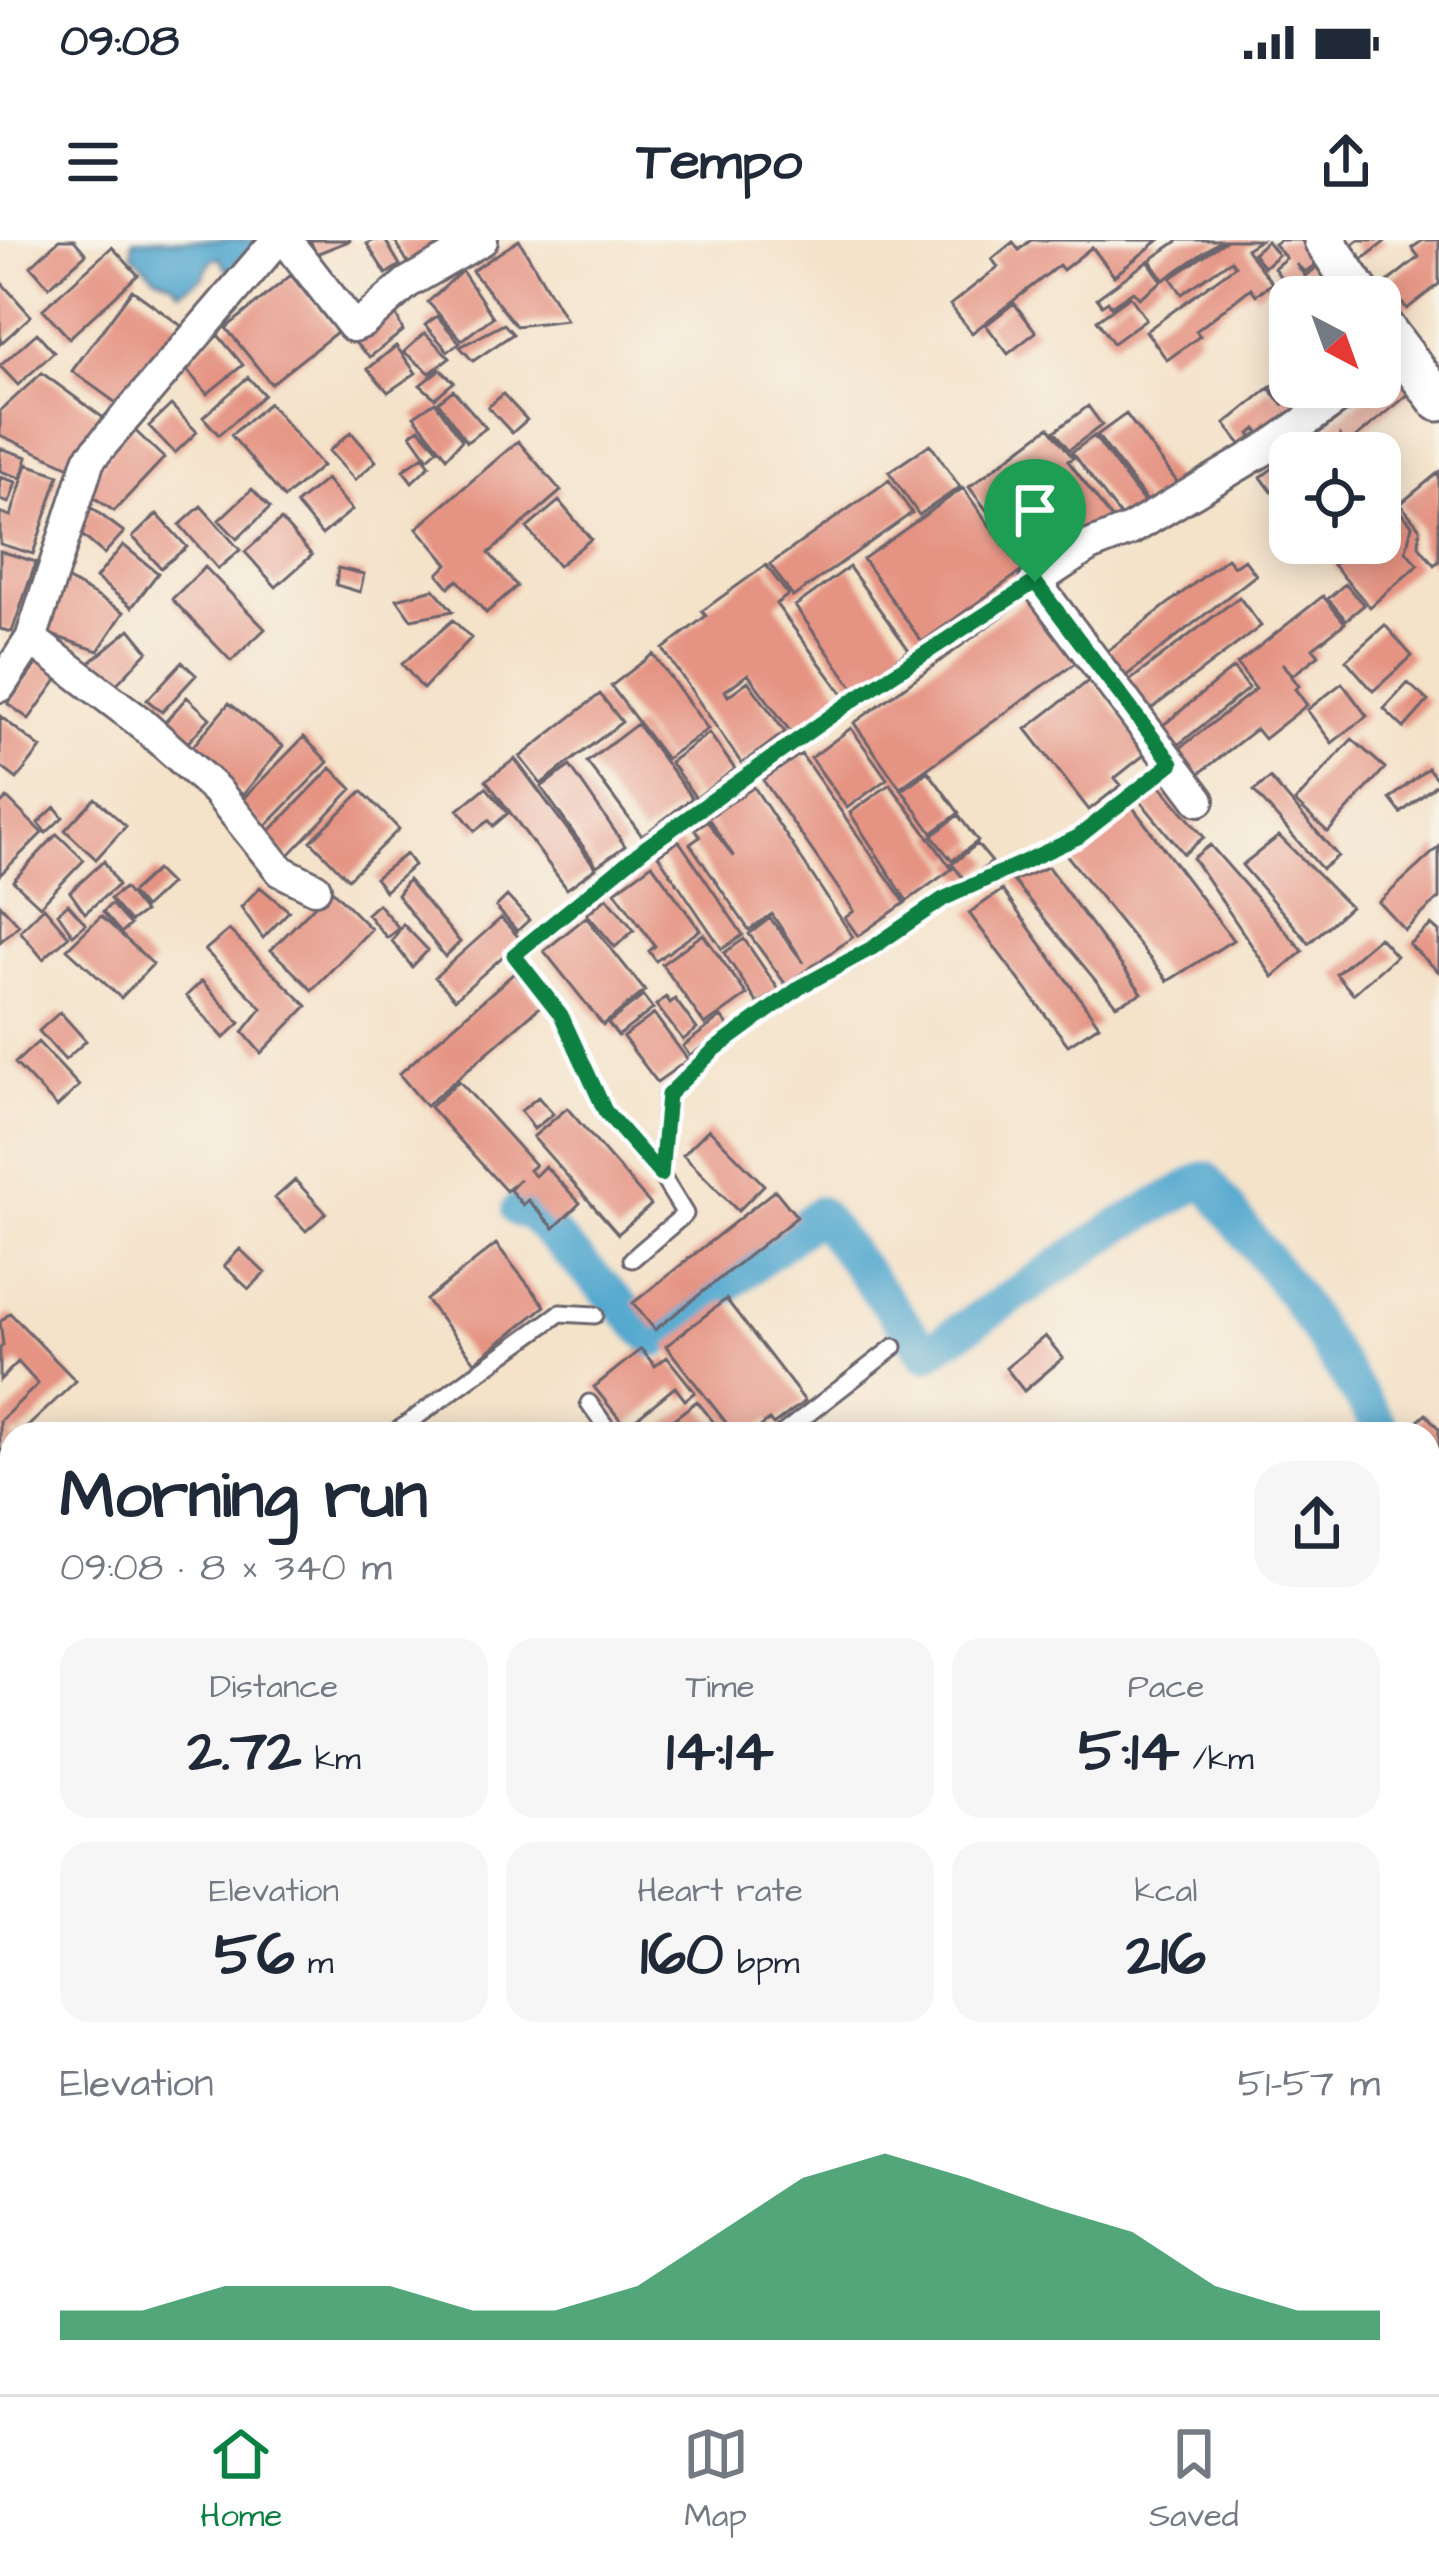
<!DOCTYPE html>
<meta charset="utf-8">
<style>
:root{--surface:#fff;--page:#f6f6f7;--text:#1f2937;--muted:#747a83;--line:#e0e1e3;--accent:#0b8043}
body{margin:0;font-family:"Architects Daughter",sans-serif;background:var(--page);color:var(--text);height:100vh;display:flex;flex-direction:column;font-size:45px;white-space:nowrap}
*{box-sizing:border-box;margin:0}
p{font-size:39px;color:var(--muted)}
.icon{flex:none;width:66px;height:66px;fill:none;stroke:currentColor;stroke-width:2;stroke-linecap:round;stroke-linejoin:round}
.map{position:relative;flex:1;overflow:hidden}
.side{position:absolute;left:0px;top:1182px;width:1440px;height:972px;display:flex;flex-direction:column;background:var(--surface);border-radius:36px 36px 0 0;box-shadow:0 6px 30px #0003}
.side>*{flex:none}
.needle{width:78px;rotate:139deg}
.controls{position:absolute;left:1269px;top:36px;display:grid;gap:24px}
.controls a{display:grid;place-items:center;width:132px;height:132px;border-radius:24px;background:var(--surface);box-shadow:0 6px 30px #0003;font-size:60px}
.pin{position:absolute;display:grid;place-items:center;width:102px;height:102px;color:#fff;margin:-123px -51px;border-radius:50% 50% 50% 0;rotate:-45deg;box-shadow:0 0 12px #0007}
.pin .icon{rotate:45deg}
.round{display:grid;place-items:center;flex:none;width:126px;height:126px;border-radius:36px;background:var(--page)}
.overview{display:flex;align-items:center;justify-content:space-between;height:204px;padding:0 60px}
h1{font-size:66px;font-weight:800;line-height:90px}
.figures{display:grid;grid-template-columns:repeat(3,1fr);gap:18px;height:204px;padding:12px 60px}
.figures div{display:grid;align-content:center;border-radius:30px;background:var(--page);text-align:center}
.figures b{font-size:60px;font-weight:800}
.figures small{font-size:33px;font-weight:400}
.figures p{font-size:33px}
.chart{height:336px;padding:24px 60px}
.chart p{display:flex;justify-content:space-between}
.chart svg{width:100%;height:216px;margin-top:12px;fill:var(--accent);opacity:.7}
.status{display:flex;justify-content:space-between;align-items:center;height:84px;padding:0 60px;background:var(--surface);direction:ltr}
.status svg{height:33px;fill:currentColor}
header{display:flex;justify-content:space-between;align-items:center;height:156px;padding:0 60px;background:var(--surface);font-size:54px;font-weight:800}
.tab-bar{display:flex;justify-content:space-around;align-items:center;height:168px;border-top:3px solid var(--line);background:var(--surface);font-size:33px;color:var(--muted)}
.tab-bar a{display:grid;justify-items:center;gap:6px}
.tab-bar .current{color:var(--accent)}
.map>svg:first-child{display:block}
.water{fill:#53a8cf;stroke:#3a6585;stroke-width:3}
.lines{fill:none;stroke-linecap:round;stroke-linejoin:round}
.canal{stroke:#53a8cf;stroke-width:36}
.building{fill:#e59382}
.service-casing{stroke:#6c656d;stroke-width:21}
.minor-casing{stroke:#6c656d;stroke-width:36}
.tertiary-casing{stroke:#6c656d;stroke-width:45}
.service{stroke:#fff;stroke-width:15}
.minor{stroke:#fff;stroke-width:30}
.tertiary{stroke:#fff;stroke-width:39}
.route-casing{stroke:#fff;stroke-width:24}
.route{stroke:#0b8043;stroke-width:15}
</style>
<div class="status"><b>09:08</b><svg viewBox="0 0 49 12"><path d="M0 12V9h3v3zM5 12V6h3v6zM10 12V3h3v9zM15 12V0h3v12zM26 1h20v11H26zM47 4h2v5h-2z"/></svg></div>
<header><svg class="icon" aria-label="menu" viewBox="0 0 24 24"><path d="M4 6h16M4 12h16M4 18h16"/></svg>Tempo<svg class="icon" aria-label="share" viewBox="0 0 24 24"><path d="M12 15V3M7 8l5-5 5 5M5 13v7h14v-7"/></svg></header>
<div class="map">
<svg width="1439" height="2154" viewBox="0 0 1439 2154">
<rect width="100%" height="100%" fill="#f7f3e8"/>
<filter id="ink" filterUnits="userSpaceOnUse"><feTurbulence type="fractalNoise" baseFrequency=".00833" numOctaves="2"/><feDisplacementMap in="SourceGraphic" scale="24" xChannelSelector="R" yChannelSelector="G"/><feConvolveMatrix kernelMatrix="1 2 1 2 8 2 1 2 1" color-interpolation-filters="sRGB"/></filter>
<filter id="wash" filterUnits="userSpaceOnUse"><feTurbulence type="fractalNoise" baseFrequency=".004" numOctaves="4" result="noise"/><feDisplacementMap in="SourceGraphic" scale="48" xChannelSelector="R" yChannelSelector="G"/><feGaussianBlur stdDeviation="2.7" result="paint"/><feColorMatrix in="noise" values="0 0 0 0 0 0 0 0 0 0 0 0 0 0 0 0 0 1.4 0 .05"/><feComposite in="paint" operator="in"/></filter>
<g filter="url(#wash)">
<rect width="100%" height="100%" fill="#f4e2c9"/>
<!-- water -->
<path class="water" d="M133,0H262V3L228,32L219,17L212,19L203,37L180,52L172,43L155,36L132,14Z"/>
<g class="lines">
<!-- canal -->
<path class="canal" d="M519,970L529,971L655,1100L819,974L926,1113L1119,986L1205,939L1294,1055L1385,1194
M1428,1271L1439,1287
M1428,1715L1439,1700
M1428,1958L1439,1966"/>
</g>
<g id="blocks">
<!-- building -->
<path class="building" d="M59,0H74L86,14L49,47L31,26Z
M310,0H351L316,14Z
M373,0H385L400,25L386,34L367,4Z
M401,0H434L439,7L410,26L396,3Z
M519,0L566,80L516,86L472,31Z
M1031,0H1159L1114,36L1092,7L1063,30L1059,25L972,93L950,65L998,27L992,19L1013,2L1019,10Z
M1179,0H1222L1164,40L1150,20Z
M1227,0H1260L1246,9L1272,43L1256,55L1251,48L1196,91L1200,96L1167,120L1146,91L1235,26L1231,20L1182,54L1171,38Z
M1280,0H1301L1319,22L1305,32L1296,24L1305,36L1319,26L1342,57H1295L1274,28L1286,18L1274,4Z
M1358,0H1387L1363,19L1352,5Z
M1423,0H1439V44L1407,69L1386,43L1419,17L1412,8Z
M1267,1L1278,15L1264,27L1253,13Z
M112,7L138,35L69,98L43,69Z
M1148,21L1162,41L1139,58L1133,51L1111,66L1108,61L1102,65L1097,58Z
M462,31L493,77L462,100L428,62Z
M291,35L337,92L271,144L226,88Z
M0,41L31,76L0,104Z
M132,50L183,87L123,168L72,131Z
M1130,56L1146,79L1113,103L1097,80Z
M1014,63L1036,92L1008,114L986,85Z
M395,72L403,91L370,117L351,99Z
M437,76L460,103L448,111L425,85Z
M504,84L513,94L473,121L460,107Z
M37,93L54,112L18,145L0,126Z
M425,93L450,118L430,133L404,112Z
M218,95L243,125L207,154L182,124Z
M396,106L416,133L388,152L368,129Z
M1400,126L1417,147L1347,205L1340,196V213H1292L1380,147Z
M440,129L454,142L435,158L420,145Z
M42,133L105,179L70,227L0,195V171Z
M1290,133V147H1324L1263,198L1256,189L1250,194L1254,199L1243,207L1225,184L1269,148L1284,166L1271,147Z
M248,137L264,155L219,195L203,177Z
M453,150L486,188L467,202L438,162Z
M503,154L527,180L512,193L488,167Z
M435,162L462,200L447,217L414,176Z
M269,163L322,226L284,258L231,195Z
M171,165L197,192L175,213L149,186Z
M1088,166L1102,185L1069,210L1055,191Z
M1126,174L1178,243L1149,264L1097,195Z
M129,185L164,218L114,271L83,250Z
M1049,187L1073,218L1068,221L1119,288L1032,330L969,247Z
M419,188L438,209L428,218L411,194Z
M351,192L376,221L355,240L329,211Z
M1094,196L1146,265L1124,281L1072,212Z
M518,201L561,251L489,313L517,346L486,373L458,340L449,347L438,334L448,324L417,288Z
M930,204L960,247L919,275L889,232Z
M0,208L27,217L21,238L0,231Z
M1290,215V240L1272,252L1261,237Z
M423,216L430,225L412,242L403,230Z
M27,224L59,235L33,314L0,304V273L11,276Z
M1439,232V321L1434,325L1419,306L1420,288L1400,264Z
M0,237L16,242L9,263L0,260Z
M326,239L352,270L322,295L296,264Z
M889,240L912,273L793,357L770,324Z
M963,248L1022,331L922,402L863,319Z
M252,249L270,268L237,299L219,280Z
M559,261L591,299L558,326L527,288Z
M89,266L124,292L104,314L77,291Z
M201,266L240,310L218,329L180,285Z
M1398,269L1412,285L1406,311L1418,325L1370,367L1333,325L1359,303H1380V285Z
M157,274L187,307L161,328L133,297Z
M281,280L312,315L276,347L245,312Z
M123,305L158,333L132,367L96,338Z
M0,311L36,322L12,392L0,389Z
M1227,318L1234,326L1244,319L1256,335L1126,436L1106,412Z
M766,325L788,355L776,364L844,456L792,494L748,434L725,451L728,456L748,441L785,492L742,524L663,409L706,376L702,371Z
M205,327L265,389L231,421L172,359Z
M849,327L909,410L855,450L795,366Z
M338,328L364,334L360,352L336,345Z
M58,334L124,372L98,411L43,392Z
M1345,344L1364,365L1346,380L1328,359Z
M434,349L453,371L411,379L397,359Z
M1030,356L1077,422L900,548L854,483Z
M1323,356L1345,383L1313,408L1319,415L1293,435L1282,423L1299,446L1295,449L1307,465L1264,499L1256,489L1195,537L1175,512L1256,449L1237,424Z
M1239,357L1261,386L1146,473L1124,445Z
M453,380L471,398L423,449L402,424Z
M1385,385L1412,416L1373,451L1346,420Z
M130,389L148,411L107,454L82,429Z
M653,414L708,489L666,519L611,446Z
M41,418L62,433L29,479L8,464Z
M182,422L196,435L162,472L147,460Z
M1233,428L1249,448L1172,510L1156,491Z
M1091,439L1148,512L1115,538L1121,545L1089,570L1026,489Z
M1342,443L1367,476L1332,503L1307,470Z
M1408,443L1428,461L1404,488L1384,469Z
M600,454L622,482L541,544L520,517Z
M187,457L210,478L183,508L160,488Z
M229,463L283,506L243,555L189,511Z
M0,476L41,508L17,539L0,526Z
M637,484L692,558L642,596L587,522Z
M851,488L887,539L847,568L811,518Z
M709,493L735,529L696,558L670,522Z
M304,497L328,522L264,588L239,563Z
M1352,499L1385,528L1328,592L1295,562Z
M801,514L905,663L858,696L845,678L854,671L763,540Z
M515,519L596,628L567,649L486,540Z
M570,526L625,606L597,626L541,547Z
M331,528L352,549L287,617L265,596Z
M1428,528L1439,542L1401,573L1390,559Z
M928,531L959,573L932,593L902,550Z
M1270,538L1338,616L1322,629L1254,551Z
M890,544L952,629L907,661L850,573Z
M1159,544L1204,597L1184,614L1140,561Z
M486,547L508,573L493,586L489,580L475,591L458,570Z
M754,547L853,697L786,745L749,694L770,678L804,723L772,674L749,690L690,604L700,597L695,589L707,581L734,617L708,578Z
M362,551L399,589L348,639L311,601Z
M7,558L42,593L0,635V565Z
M95,558L126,586L96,619L65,590Z
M1131,565L1233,700L1168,741L1065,613Z
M55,567L63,577L46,593L38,583Z
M958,575L978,601L952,621L932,596Z
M57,594L84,620L40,666L13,641Z
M1279,596L1350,667L1309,703L1242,625Z
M679,601L743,695L722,709L658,615Z
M977,604L992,622L966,642L952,624Z
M1210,605L1303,711L1273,737L1193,618Z
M1439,607V658L1405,690L1379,662Z
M406,614L414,625L385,651L375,638Z
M104,621L118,645L85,673L70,652Z
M652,624L700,690L656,721L649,711L655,706L615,651Z
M1048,627L1142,753L1116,765L1013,641Z
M156,630L170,644L144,668L131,653Z
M408,640L460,702L445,717L397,655Z
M260,647L289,671L263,698L241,667Z
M124,648L144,672L130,682L110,659Z
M331,649L371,689L312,750L271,710Z
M1002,650L1099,785L1068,805L969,673Z
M507,656L529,680L517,691L496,667Z
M607,657L634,690L615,707L587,674Z
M0,664L19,685L0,702Z
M68,664L86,684L73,695L58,673Z
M111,664L130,685L121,693L103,672Z
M378,664L399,688L387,698L367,674Z
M44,667L69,696L43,719L20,691Z
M101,676L153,724L121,758L67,709Z
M586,677L645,751L603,785L544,711Z
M501,678L521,700L455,759L435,737Z
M403,684L428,710L412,727L392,701Z
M1431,685L1439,692V732L1409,704Z
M229,690L307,766L261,813L243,792L262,768L205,710Z
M703,694L747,755L705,785L662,724Z
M1379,697L1396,716L1353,754L1336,734Z
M744,699L779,750L758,764L724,713Z
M514,733L542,765L426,866L399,834Z
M202,741L240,783L224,798L186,756Z
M643,756L653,769L618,796L608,783Z
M666,757L670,763L675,759L697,789L683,800L656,765Z
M60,772L86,801L65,820L39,791Z
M654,774L688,820L657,842L623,797Z
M721,777L729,787L690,816L683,806Z
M38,802L79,846L57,867L15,823Z
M459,841L535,925L529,930L535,936L545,926L580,963L554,988L528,960L523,965L510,950L520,939L506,951L430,867Z
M538,857L553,874L534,889L521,871Z
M567,868L651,965L618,994L533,897Z
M709,889L764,945L738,971L683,915Z
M295,940L326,973L306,991L275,958Z
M775,950L797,977L655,1090L633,1063Z
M496,1004L545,1066L475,1122L426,1060Z
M240,1009L265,1033L249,1049L224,1026Z
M726,1059L805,1161L773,1185L769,1180L752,1194H735L666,1106Z
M10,1073L76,1141L20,1194H12V1202L0,1213V1181L38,1144L18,1122L0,1140V1108L3,1105L0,1082Z
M1045,1096L1063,1118L1024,1151L1006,1128Z
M641,1109L655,1126L667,1117L695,1152L685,1160L675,1147L626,1187L594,1147Z
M697,1161L723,1194H675L667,1184Z
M1426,1174L1439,1189V1219L1428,1228V1194H1403Z
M12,1246V1301L0,1313V1257Z
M1428,1301L1439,1317V1381L1433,1385L1428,1379Z
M1439,1420V1452L1428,1440V1429Z
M1428,1446L1439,1460V1478L1428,1487Z
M1439,1492V1515L1428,1525V1502Z
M1439,1537V1582L1433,1588L1428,1583V1548Z
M6,1568L12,1575V1620L0,1629V1572Z
M1428,1612L1439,1624V1657L1428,1667Z
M1439,1718V1749L1428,1742Z
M0,1782L12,1799V1927L0,1912Z
M1428,1846L1439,1853V1879L1428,1872Z
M1428,1880L1439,1887V1896L1428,1914Z
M1439,1916V1953L1428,1945V1931Z
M1428,1964L1439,1973V2061L1428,2051Z
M488,2142H501L511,2154H475Z
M559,2142H608L619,2154H569Z
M621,2142H671L682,2154H631Z
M684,2142H746L732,2154H690L682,2144Z
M973,2142H1019L1005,2154H983Z
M1046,2142H1168L1153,2154H1056Z
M1183,2142H1236L1246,2154H1193Z
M1297,2142H1325L1336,2154H1284Z"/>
</g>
</g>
<g filter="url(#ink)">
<use href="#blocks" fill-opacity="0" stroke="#6c656d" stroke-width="3"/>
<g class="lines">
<defs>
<path id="service" d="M661,935L667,855L714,810L802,746L872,708L943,659L1078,597L1172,523
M632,1019L685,974L661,935L605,871L561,775L514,715L645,608L855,459L1035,342
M589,1163L611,1194
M393,1194L560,1073L595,1075
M782,1194L894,1107
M0,1389L12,1381
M0,1466L12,1481"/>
<path id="minor" d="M286,0L353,86L363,82L407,43L482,0
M1380,130L1402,116
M31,399L140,482L216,550L281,631L315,648
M0,446L31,399L89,220L277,0
M1199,560L1035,342L1089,306L1130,290L1272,205L1354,147
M1428,1406L1439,1398
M0,1556L12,1547
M0,1692L12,1709
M1428,2117L1439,2128
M326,2142L336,2154
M388,2154L404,2142"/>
<path id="tertiary" d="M1324,0L1362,57
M1380,83L1439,161"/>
</defs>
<!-- service casing -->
<use href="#service" class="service-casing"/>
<!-- minor casing -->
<use href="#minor" class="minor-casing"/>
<!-- tertiary casing -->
<use href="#tertiary" class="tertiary-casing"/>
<!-- service -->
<use href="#service" class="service"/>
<!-- minor -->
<use href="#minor" class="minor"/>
<!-- tertiary -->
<use href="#tertiary" class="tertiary"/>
</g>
</g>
<g class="lines" filter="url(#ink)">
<defs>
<path id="route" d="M1035,342L1172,523L1078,597L943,659L872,708L802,746L714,810L668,855L661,935L605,871L561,775L514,715L645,608L855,459Z"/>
</defs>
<!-- route casing -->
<use href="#route" class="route-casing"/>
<!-- route -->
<use href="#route" class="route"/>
</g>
</svg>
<div class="controls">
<a><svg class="needle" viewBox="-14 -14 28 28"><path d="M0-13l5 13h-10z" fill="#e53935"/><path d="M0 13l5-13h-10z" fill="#747a83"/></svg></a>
<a><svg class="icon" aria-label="locate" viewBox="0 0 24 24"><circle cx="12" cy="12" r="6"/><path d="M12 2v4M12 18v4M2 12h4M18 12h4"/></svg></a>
</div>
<div class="pin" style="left:1035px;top:342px;background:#1e9e55"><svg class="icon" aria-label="arrive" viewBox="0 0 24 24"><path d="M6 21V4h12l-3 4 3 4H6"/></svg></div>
<section class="side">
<div class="overview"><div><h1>Morning run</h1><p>09:08 · 8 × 340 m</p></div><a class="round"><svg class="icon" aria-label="share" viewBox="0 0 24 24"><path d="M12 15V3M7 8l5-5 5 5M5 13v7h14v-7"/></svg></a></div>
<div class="figures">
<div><p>Distance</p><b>2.72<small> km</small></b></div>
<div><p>Time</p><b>14:14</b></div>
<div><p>Pace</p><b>5:14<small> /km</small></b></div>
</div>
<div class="figures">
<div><p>Elevation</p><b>56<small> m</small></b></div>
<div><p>Heart rate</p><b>160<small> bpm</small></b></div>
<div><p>kcal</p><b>216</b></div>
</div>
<div class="chart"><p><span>Elevation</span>51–57 m</p>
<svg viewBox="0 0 160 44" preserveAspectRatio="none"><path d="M0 44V38L10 38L20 33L30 33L40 33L50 38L60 38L70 33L80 22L90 11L100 6L110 11L120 17L130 22L140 33L150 38L160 38V44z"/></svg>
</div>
</section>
</div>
<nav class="tab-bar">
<a class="current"><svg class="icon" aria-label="home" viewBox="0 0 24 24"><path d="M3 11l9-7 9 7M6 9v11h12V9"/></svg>Home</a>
<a><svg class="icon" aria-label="map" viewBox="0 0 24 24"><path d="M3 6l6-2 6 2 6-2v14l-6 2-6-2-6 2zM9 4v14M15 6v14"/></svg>Map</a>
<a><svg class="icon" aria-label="saved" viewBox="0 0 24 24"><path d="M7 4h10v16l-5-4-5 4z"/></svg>Saved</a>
</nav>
